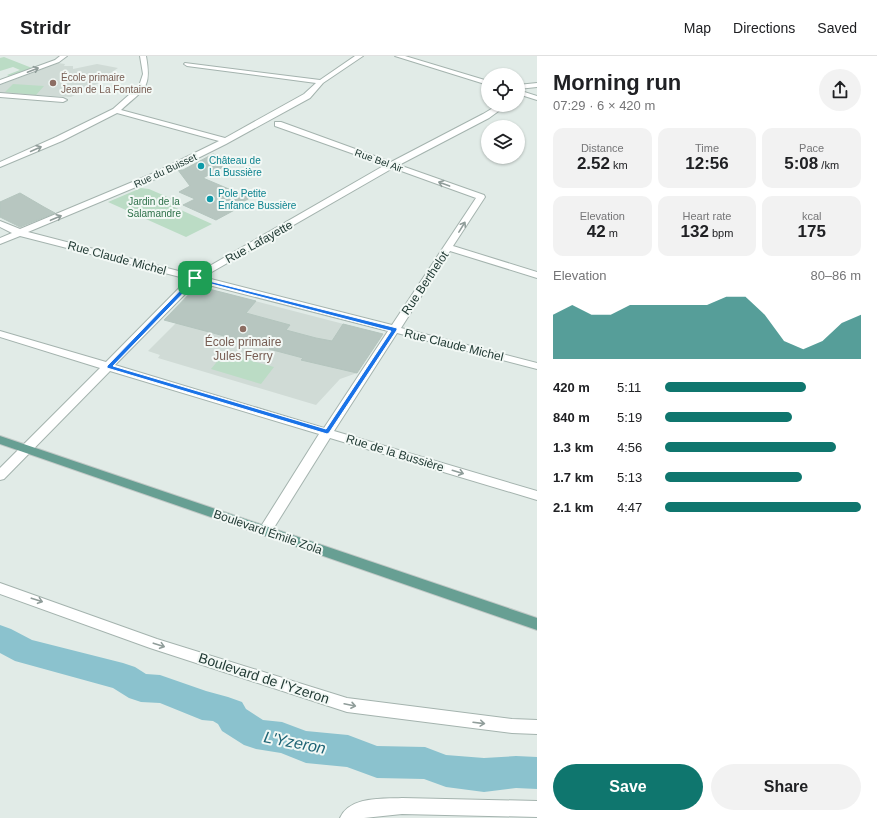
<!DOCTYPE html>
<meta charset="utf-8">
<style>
:root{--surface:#fff;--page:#f2f2f2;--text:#202124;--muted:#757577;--line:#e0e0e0;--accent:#0f766e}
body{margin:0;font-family:Helvetica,sans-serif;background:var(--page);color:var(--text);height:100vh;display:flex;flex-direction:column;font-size:15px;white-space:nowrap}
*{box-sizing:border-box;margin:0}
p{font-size:13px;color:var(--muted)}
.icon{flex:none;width:22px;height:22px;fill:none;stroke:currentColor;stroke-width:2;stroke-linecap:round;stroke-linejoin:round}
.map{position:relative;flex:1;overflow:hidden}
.details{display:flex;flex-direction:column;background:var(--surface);width:340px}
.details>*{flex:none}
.buttons{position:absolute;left:481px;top:12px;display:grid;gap:8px}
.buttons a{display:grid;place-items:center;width:44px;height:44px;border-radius:50%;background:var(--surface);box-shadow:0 1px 3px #0004;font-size:20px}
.pin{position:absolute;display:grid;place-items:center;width:34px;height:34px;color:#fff;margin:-17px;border-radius:8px;box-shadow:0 2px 6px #0006}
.round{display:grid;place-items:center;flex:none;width:42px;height:42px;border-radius:21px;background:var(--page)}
.headline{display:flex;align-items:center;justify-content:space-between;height:68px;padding:0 16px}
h1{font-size:22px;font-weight:600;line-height:30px}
.stats{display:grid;grid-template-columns:repeat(3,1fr);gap:6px;height:68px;padding:4px 16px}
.stats div{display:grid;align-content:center;border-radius:10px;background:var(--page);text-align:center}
.stats b{font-size:17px;font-weight:600}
.stats small{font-size:11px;font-weight:400}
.stats p{font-size:11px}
.chart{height:112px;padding:8px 16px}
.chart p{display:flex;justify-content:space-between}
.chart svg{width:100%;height:72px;margin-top:4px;fill:var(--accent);opacity:.7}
.button{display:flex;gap:8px;margin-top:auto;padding:8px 16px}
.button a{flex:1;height:46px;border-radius:24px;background:var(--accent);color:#fff;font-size:16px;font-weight:600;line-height:46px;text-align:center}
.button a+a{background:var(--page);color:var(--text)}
ul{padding:0 16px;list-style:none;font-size:13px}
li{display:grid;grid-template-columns:64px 48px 1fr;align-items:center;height:30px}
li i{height:10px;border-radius:5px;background:var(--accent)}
header{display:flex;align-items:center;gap:24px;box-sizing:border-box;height:56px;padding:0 20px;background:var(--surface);border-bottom:1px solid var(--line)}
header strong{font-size:19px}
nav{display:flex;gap:22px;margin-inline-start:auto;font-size:14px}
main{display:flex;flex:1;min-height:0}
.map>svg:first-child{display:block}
.built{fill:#d0dbd6}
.green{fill:#bbdcc5}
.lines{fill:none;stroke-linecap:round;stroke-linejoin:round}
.river{fill:#8bc2ce;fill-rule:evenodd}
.building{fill:#b7c6c0;stroke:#b4c5be}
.minor-casing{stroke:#a4b3ae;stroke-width:2}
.major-casing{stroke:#c1c8c6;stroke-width:2}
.minor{fill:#fff;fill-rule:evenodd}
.major{fill:#679f93;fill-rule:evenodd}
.oneway{stroke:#909d9a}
.route{fill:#1a73e8;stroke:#fff;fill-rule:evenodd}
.education-dot{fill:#8d6e63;stroke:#f2f8f5;stroke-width:1.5}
.culture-dot{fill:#0f9aa8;stroke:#f2f8f5;stroke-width:1.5}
.labels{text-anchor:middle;stroke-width:4;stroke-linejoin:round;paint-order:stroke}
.far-education-label{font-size:10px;fill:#785e54;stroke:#f2f8f5;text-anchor:start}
.far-culture-label{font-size:10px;fill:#0d838f;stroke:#f2f8f5;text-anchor:start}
.far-street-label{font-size:10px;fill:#223b35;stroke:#f2f8f5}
.far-park-label{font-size:10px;fill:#2e714a;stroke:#f2f8f5}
.street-label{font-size:12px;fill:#223b35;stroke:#f2f8f5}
.education-label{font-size:12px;fill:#785e54;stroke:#f2f8f5}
.near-street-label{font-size:14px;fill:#223b35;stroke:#f2f8f5}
.near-water-label{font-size:16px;font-style:italic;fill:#1f6475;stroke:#f2f8f5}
</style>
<header>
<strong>Stridr</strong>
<nav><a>Map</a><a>Directions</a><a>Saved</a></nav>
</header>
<main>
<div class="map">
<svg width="537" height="762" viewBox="0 0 537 762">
<rect width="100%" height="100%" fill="#e1ebe7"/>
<!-- built -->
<path class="built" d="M58,7L65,8L64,10H73V13L97,8L118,12L103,22L107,23L71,41L0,37V29Z
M197,230L359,272L355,276L360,278L364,273L383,278L357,317L340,323L316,349L158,302L160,299L148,295L178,265L167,262Z"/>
<!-- green -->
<path class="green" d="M4,1L32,12L9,20L7,19L20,14L13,11L0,15V2Z
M13,28L44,30L36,39L5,36Z
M141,132L149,133L179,146L172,150L212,168L186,181L108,146Z
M224,297L274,311L261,328L211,313Z"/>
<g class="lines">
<!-- river -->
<path class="river" d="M0,569L11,573L32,584L123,607L135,611L146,618L160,619L206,635L228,641L242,646L246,653L263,664L282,666L306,675L348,679L377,690L425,691L446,699L484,702L516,700L537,701V733L516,732L484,736L446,731L424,723L377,722L347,711L306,707L281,697L256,693L244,689L222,675L218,668L213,665L202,664L160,647L141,646L129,642L113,632L15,605L0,597Z"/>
</g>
<!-- building -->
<path class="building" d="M213,98L234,105L203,122L250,142L238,148L242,150L216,164L183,149L195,143L179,136L190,130L178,114H183Z
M20,137L44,151L55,157L20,171L0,161V146Z
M197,230L256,245L246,257L290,269L286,274L316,282L332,285L343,268L383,278L357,317L301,304L303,302L269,293L272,290L245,283L243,285L164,264Z"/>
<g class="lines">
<defs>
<path id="minor" d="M60,0H67L59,6L0,28V24L55,4Z
M140,0H146C152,33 144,33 121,54L225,82L304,38L316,27L187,10L184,8L185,7L320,24L355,0H363L323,27L310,42L226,88L160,121L28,176L194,219L385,109L275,70V66H281L391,106L483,58L498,49H507L489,62L399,109L484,139L485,141L453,190L537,216V222L450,195L401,272L537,307V313L397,277L334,375L537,435V444L330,382L270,478L265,480L260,478L258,475L260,472L319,378L110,315L4,423L0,424V412L100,312L0,281V275L106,306L188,223L20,180L0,188V182L12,177L0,171V165L20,173L154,117L219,85L117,57L62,85L0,111V106L56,81L113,53L139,30L143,18ZM393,112L476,142L392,269L203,221ZM197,226L388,275L324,372L115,309Z
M395,0H405L488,25V29Z
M537,27V31L518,33V29Z
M518,34L537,40V44L518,38Z
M0,37L63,42L67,44L63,46L0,41Z
M0,527L157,583L347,642L512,663L537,664V678L512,677L347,656L150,592L0,538Z
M402,742L537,745V761L402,758L364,762H340C350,740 382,743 402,742Z"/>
<path id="major" d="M0,380L537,562V574L0,388Z"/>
</defs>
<!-- minor casing -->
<use href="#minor" class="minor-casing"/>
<!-- major casing -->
<use href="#major" class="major-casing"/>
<!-- minor -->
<use href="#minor" class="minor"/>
<!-- major -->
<use href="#major" class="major"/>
</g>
<!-- one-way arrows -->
<defs><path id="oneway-shaft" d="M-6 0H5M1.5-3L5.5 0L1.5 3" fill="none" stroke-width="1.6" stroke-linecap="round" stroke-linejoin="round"/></defs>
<g class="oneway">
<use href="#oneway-shaft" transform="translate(33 14) rotate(-21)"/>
<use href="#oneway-shaft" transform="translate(36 93) rotate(-24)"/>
<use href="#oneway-shaft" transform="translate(444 128) rotate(-160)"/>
<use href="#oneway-shaft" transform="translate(56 162) rotate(-23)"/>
<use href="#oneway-shaft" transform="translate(462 171) rotate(-58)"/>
<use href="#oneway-shaft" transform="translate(458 416) rotate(17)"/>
<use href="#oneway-shaft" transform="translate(37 544) rotate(18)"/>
<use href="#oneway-shaft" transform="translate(159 589) rotate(18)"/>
<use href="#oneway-shaft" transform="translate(350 649) rotate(12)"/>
<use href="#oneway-shaft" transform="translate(479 667) rotate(7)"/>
</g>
<!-- route -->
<path class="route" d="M193,221L397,272V274L329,377L327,378L107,312V310ZM196,224L383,273L391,275L326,373L113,310Z"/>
<!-- markers -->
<g class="education-dot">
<circle cx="53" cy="27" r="4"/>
<circle cx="243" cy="273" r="4"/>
</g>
<g class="culture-dot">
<circle cx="201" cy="110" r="4"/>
<circle cx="210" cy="143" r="4"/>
</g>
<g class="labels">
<!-- far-education labels -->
<g class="far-education-label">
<text x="61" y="25">École primaire<tspan x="61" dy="12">Jean de La Fontaine</tspan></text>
</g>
<!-- far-culture labels -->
<g class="far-culture-label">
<text x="209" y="108">Château de<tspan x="209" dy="12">La Bussière</tspan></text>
<text x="218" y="141">Pole Petite<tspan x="218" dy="12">Enfance Bussière</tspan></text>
</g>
<!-- far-street labels -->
<g class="far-street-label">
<text transform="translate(379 104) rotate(20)" y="4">Rue Bel Air</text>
<text transform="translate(165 114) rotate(-25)" y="4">Rue du Buisset</text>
</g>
<!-- far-park labels -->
<g class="far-park-label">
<text x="154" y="149">Jardin de la<tspan x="154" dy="12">Salamandre</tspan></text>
</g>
<!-- street labels -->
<g class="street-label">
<text transform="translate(259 186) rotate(-29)" y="4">Rue Lafayette</text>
<text transform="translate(117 202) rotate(15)" y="4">Rue Claude Michel</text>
<text transform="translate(425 227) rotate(-56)" y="4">Rue Berthelot</text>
<text transform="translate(454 289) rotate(14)" y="4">Rue Claude Michel</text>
<text transform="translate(395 397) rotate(17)" y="4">Rue de la Bussière</text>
<text transform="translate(268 476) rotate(19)" y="4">Boulevard Émile Zola</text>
</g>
<!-- education labels -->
<g class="education-label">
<text x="243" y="290">École primaire<tspan x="243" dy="14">Jules Ferry</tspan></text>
</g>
<!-- near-street labels -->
<g class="near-street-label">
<text transform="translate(264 622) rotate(18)" y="5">Boulevard de l'Yzeron</text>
</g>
<!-- near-water labels -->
<g class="near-water-label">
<text transform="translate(295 686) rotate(11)" y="6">L'Yzeron</text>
</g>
</g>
</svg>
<div class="buttons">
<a><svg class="icon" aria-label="locate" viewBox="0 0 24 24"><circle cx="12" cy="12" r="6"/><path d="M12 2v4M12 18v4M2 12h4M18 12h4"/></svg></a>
<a><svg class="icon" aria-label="layers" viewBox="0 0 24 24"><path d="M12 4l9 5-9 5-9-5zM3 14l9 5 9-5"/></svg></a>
</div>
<div class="pin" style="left:195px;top:222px;background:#1e9e55"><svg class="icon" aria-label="arrive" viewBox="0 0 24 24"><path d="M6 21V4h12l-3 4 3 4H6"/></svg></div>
</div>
<section class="details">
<div class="headline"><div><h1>Morning run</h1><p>07:29 · 6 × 420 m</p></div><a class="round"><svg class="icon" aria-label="share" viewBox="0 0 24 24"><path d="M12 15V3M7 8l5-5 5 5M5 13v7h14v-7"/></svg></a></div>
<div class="stats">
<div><p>Distance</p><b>2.52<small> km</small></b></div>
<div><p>Time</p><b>12:56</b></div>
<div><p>Pace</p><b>5:08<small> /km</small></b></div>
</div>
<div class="stats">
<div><p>Elevation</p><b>42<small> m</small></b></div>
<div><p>Heart rate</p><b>132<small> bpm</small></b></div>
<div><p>kcal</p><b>175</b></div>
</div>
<div class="chart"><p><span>Elevation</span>80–86 m</p>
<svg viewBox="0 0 160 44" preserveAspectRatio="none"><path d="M0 44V17L10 11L20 17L30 17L40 11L50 11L60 11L70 11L80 11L90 6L100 6L110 17L120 33L130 38L140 33L150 22L160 17V44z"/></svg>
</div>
<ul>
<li><b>420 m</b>5:11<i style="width:72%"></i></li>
<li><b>840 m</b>5:19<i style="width:65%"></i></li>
<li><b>1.3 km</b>4:56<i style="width:87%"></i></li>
<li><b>1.7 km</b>5:13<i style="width:70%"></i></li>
<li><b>2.1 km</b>4:47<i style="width:100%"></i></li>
</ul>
<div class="button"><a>Save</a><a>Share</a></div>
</section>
</main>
